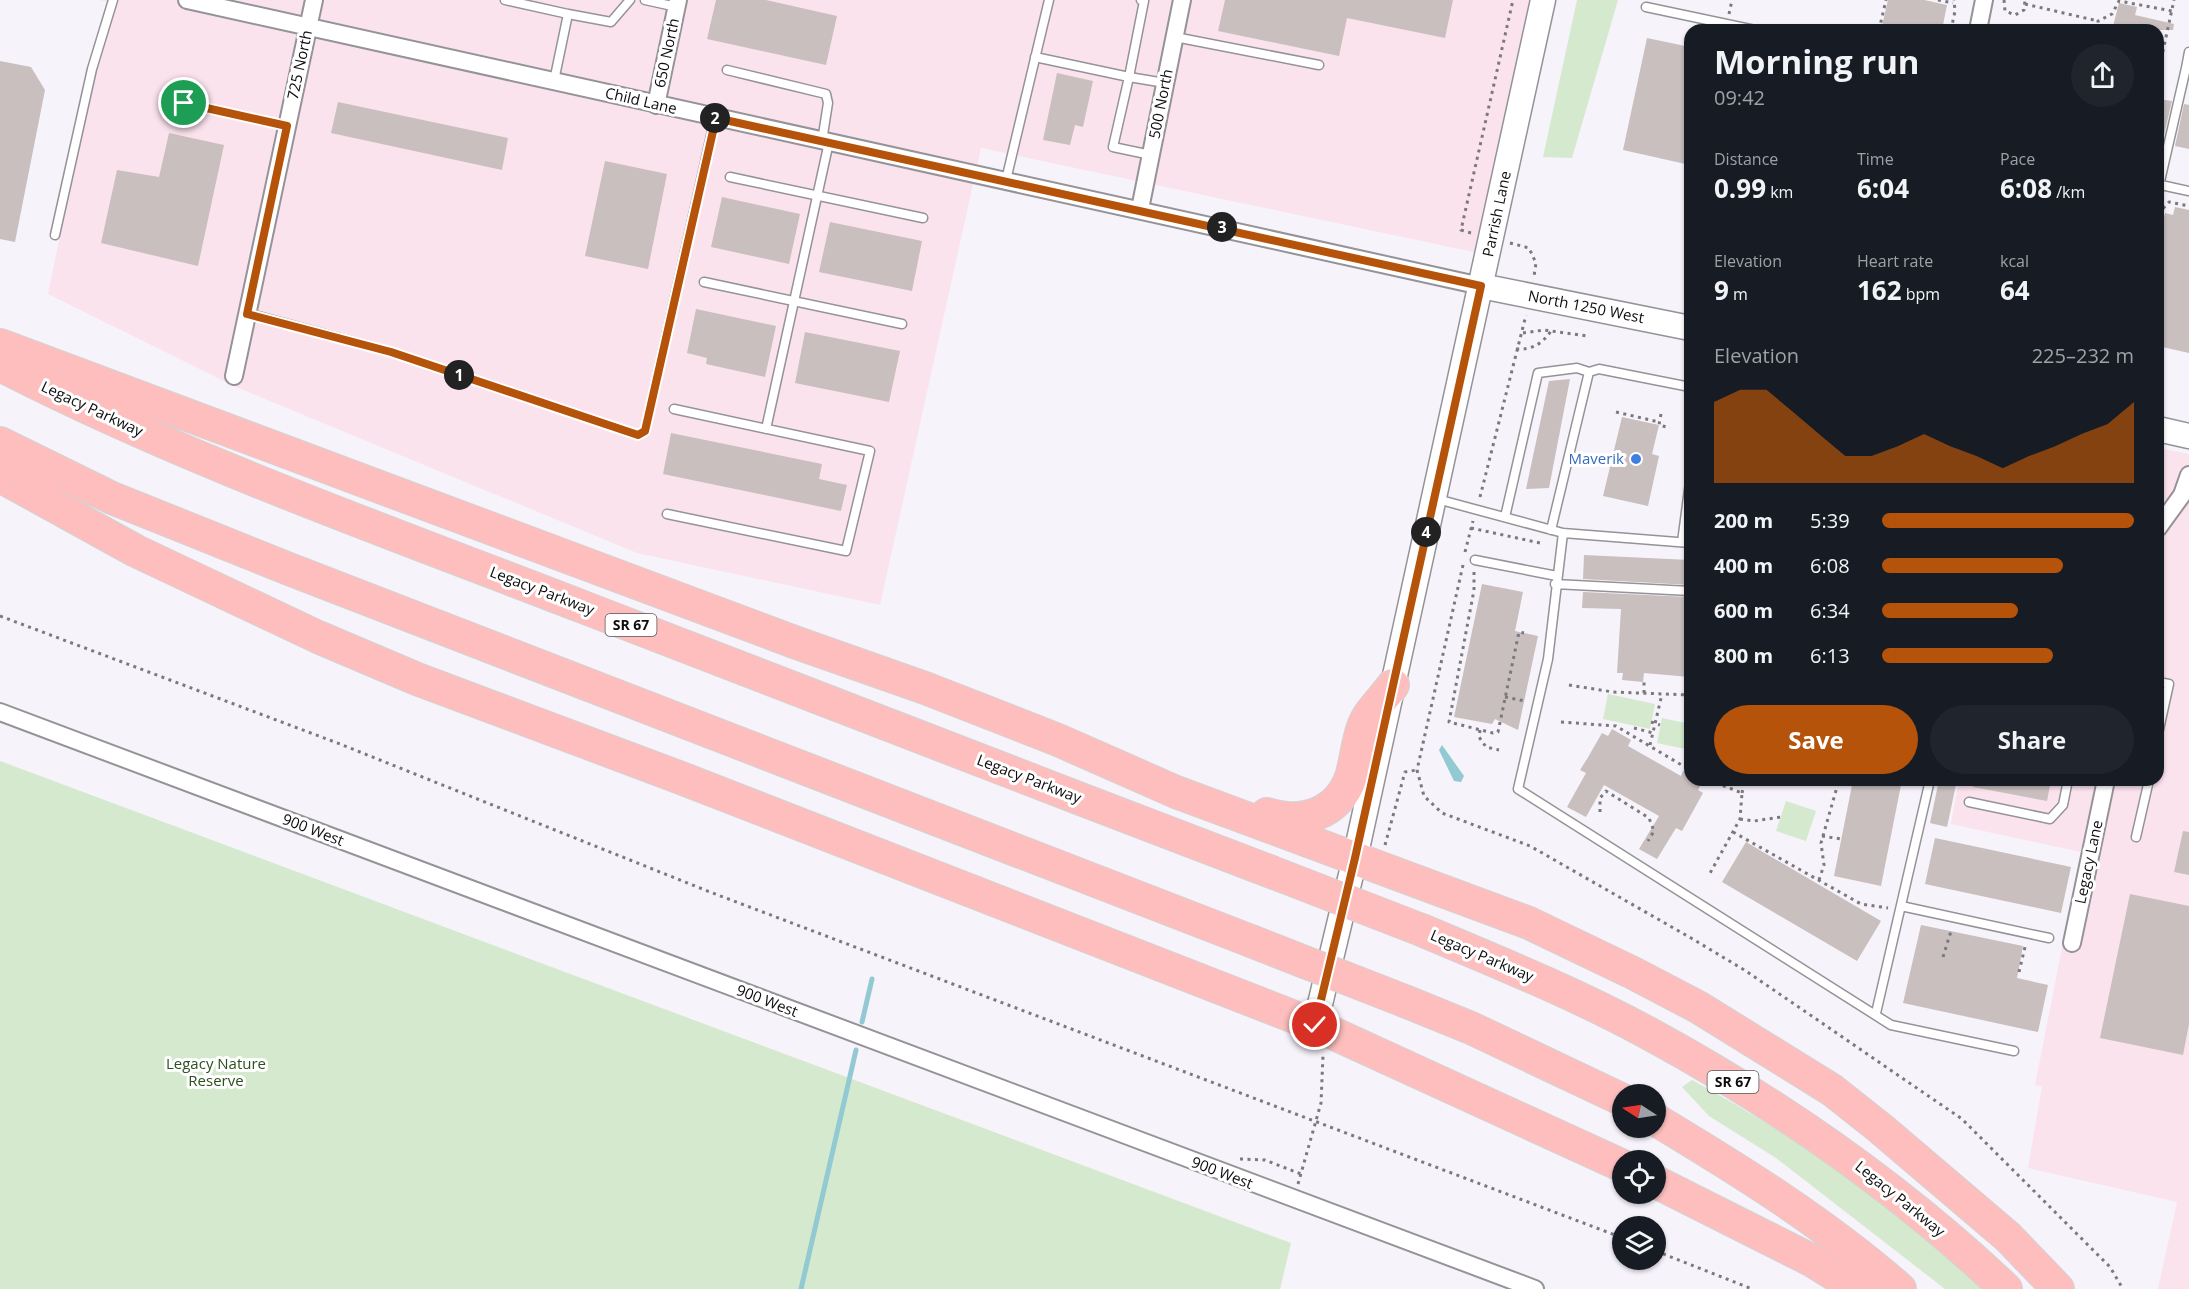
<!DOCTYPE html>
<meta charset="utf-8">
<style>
:root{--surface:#171b24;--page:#20242c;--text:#f1f3f6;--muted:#9ea1a6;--accent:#b45309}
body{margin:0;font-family:"Open Sans",sans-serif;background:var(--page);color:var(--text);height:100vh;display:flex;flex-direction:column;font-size:22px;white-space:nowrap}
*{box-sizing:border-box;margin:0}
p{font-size:20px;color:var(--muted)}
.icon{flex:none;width:33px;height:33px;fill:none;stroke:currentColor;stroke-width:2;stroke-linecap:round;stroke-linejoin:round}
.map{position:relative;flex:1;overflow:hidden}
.drawer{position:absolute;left:1684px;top:24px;width:480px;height:762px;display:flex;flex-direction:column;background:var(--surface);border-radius:18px;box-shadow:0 2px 4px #0004}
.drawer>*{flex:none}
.needle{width:39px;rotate:282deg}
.tools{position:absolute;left:1612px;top:1084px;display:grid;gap:12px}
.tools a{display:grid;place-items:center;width:54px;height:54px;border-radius:50%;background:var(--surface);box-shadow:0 2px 4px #0004;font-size:30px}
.pin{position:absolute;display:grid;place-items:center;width:51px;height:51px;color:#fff;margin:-26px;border:3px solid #fff;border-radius:50%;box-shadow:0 2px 6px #0007}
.km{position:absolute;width:30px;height:30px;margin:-15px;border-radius:50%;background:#222;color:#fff;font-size:16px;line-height:30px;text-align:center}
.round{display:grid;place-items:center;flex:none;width:63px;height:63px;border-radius:32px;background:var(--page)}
.overview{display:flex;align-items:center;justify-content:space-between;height:102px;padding:0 30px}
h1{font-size:33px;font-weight:700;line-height:45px}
.stats{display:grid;grid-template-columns:repeat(3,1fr);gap:9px;height:102px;padding:6px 30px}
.stats div{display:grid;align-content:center}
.stats b{font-size:26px;font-weight:700}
.stats small{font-size:16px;font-weight:400}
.stats p{font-size:16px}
.chart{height:168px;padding:12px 30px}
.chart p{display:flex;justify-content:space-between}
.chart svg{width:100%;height:108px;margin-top:6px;fill:var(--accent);opacity:.7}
.primary-button{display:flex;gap:12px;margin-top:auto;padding:12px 30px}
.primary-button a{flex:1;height:69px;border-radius:36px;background:var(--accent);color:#fff;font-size:24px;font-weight:700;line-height:69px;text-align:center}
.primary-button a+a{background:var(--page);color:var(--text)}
ul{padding:0 30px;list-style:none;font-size:20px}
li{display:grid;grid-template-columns:96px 72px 1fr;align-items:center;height:45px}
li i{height:15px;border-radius:8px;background:var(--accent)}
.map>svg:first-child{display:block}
.industrial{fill:#fbe3ee}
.green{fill:#d4e9ce}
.water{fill:#92c9d2}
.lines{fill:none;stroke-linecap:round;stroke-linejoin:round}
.stream{stroke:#92c9d2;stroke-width:5}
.building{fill:#c8bfbe}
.lane-casing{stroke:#959298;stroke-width:11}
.street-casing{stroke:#959298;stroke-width:20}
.secondary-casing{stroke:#959298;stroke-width:27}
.highway-casing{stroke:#d3d3d4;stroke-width:34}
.path{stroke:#7b797e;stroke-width:3;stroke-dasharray:3 4.5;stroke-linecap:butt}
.lane{stroke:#fff;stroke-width:8}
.street{stroke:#fff;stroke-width:16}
.secondary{stroke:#fff;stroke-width:24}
.highway{stroke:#fdbebd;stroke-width:32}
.highway-bridge-casing{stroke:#d3d3d4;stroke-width:34;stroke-linecap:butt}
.highway-bridge{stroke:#fdbebd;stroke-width:32}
.route-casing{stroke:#fff;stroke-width:12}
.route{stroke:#b45309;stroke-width:8}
.shop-dot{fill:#3f7fe0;stroke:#fff;stroke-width:2}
.labels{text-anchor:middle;stroke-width:6;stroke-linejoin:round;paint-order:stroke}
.shield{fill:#fff;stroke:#565556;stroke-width:1.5}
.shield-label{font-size:14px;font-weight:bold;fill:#0d0c0e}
.street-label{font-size:15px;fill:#0d0c0e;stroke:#fff}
.shop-label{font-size:15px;fill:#366cbe;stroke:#fff;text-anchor:end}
.park-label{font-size:15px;fill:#2b4f1d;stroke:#fff}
</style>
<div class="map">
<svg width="2189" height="1289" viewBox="0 0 2189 1289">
<rect width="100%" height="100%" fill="#f6f3fa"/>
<!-- industrial -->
<path class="industrial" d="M99,0H1532L1478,253L981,148L880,605L637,553L236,387L48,294L108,2Z
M2159,448L2189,454V1289H2158L2177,1202L2028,1168L2042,1087L2035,1085L2081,852L1951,824L1959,780H2158Z"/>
<!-- green -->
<path class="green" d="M1577,0H1618L1572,158L1543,157Z
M1608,694L1655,704L1650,729L1603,719Z
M1662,718L1690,724V750L1657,743Z
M0,761L1291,1243L1280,1289H0Z
M1786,801L1816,811L1806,841L1776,831Z
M1692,1080C1797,1137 1897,1207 1984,1289H1945L1776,1158L1709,1116L1682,1087Z"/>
<!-- water -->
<path class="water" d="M1442,745L1464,776L1461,782L1454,781L1439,750Z"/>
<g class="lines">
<!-- stream -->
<path class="stream" d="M862,1022L872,979
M801,1289L856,1050"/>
</g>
<!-- building -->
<path class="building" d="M716,0H766L837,16L826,65L707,39Z
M1225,0H1453L1445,38L1347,18L1339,56L1218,31Z
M1888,0H1924L1947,5L1942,30H1881Z
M2119,3L2137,7L2135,15L2174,24L2173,30H2112Z
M1647,38L1690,47V165L1623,150Z
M0,61L31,67L45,90L15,242L0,239Z
M1057,73L1093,81L1083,127L1075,125L1070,145L1043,140Z
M2158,99L2172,101L2162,143L2158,142Z
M338,102L508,138L502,170L331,133Z
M2184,104L2189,105V149L2175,146Z
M169,133L224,145L198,266L101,243L117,170L159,177Z
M605,161L667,174L648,269L585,256Z
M722,197L800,214L789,264L711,247Z
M2175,207L2189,210V353L2158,346V243L2165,213L2173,215Z
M830,222L922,241L912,291L819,272Z
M696,309L776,326L765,377L706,364L707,358L687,353Z
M805,332L900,351L889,402L795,383Z
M1570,379L1549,488L1526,489L1549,381Z
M1622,417L1659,425L1652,454L1659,456L1648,506L1603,496Z
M671,433L822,464L819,479L847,485L841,511L663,474Z
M1584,555L1690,560V585L1583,579Z
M1482,584L1523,592L1515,631L1538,636L1518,730L1495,719L1492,724L1454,717Z
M1583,592L1690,597V677L1644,673L1643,682L1622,680L1623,673H1617L1621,609L1582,608Z
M1612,729L1631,740L1628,746L1681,776L1683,771L1690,775V780L1702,782L1698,790L1703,793L1682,831L1676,828L1657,859L1639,849L1659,816L1604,785L1586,817L1567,807L1586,773L1580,770L1587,759L1602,733L1608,736Z
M1853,780H1902L1881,886L1834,876Z
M1939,780H1957L1947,827L1930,823Z
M1974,780H2051L2047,801L1973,787Z
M2183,831L2189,832V875L2174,872Z
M1935,838L2071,867L2061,913L1925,884Z
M1746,842L1881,921L1857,961L1722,882Z
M2130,894L2189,906V1024L2183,1055L2100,1038Z
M1921,925L2023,946L2017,978L2048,985L2038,1032L1903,1003Z"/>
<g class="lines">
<defs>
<path id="lane" d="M505,0L568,14
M645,0L677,7
M1141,0L1144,1L1129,77L1165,83
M1646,7L1755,30
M1175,37L1319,65
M1035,57L1129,77L1113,147L1151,155
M2186,68L2189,52
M727,70L826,94L828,103L822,141
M554,81L568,14L611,22L630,0
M184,103L287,126
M730,177L923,218
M1006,180L1049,0
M2161,185L2189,191
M2158,190L2186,68L2189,69
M55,235L92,69L113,0
M704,282L902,324
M247,313L391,352L638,435L645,431L715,118
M766,429L829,142
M1437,499L1563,533L1548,659L1518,789L1891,1025L2014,1051
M667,514L846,551L870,451L674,409
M1505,517L1538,373L1577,368L1589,372
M1551,530L1589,372L1599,369L1690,387
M1563,533L1690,543
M1682,542L1690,482
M1475,560L1557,576
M1555,584L1690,591
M2158,682L2169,684L2158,734
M1969,802L2050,819L2063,805L2068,780
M2136,837L2149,780
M1901,906L2049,938
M1876,1013L1930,780"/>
<path id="street" d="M187,0L1481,286
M1978,30L1984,0
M656,105L678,0
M1140,209L1182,0
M234,376L314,0
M2158,528L2182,495L2189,475
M0,712L1535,1289
M2072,943L2106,780"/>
<path id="secondary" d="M1481,286L1690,328
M2158,429L2189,436
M1315,1025L1355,858L1543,0"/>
<path id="highway" d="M0,345L797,643L925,688L1058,740L1176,792L1529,923L1633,973L1698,1007L1832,1090L1880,1128L2008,1237L2058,1289
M0,365C187,461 387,531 583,607C812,695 1040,784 1269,871
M0,443L112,498L289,569L1251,941
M0,476L136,551L318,637L417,679L681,778L1315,1025L1623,1166
M1267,814C1302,825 1338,814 1351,777C1356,761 1357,743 1363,727C1368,712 1384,698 1393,685
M1424,931C1500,963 1576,994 1648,1033C1777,1103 1899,1188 2006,1289
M1407,1002L1471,1028L1623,1100
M1656,1120C1741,1171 1826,1224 1900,1289
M1656,1182L1811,1260L1858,1289"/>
</defs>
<!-- lane casing -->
<use href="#lane" class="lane-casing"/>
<!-- street casing -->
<use href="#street" class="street-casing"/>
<!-- secondary casing -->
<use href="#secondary" class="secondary-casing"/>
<!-- highway casing -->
<use href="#highway" class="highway-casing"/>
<!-- path -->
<path class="path" d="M1938,0L1953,3
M2004,0L2005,11L2015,15L2024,10L2025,0
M2025,4L2098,21
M1729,14L1732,0
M1879,30L1886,0
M1951,30L1955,11L1954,0
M2098,30V21L2112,14L2119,1L2172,11
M2158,74L2174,0
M2158,214L2169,202L2189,206
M1471,233L1461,230L1513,0
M1510,243L1529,248L1536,263L1534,276
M1523,333L1544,330L1587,336
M1516,349C1532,350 1542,344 1551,331
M1616,412L1659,422
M1661,414L1659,425L1670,428
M1480,497L1526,315
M1471,528L1540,543
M1465,552L1473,521
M1463,565L1417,770L1424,796L1442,813L1530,846L1691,938L1746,971L1962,1119L2110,1267L2123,1289
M1474,572V590L1449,722L1493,733L1498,732L1519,632L1524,633
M0,616L340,744L710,892L1623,1238
M1569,685L1613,692L1690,695
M1644,693V679
M1505,697L1525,701
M1561,722L1616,726L1690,770
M1651,722L1660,725
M1634,728L1653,733
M1480,730L1479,737L1486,747L1499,750
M1650,745L1662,694
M1709,780L1742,793L1740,819L1709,875
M1742,793L1745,780
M1600,812V798L1606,791L1649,818L1654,831L1648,841
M1740,819L1754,821L1781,817
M1733,832L1861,904L1888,908
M1822,836L1841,839
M1385,845L1405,772L1417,770
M1819,880L1824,865L1821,843L1839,780
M1943,957L1951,931
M2019,972L2025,947
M1240,1159L1265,1160L1301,1174
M1298,1184L1321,1103L1323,1055
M1656,1251L1752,1289"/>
<!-- lane -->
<use href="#lane" class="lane"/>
<!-- street -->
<use href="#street" class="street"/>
<!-- secondary -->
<use href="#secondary" class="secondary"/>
<!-- highway -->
<use href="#highway" class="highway"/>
<defs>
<path id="highway-bridge" d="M1269,871L1424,931
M1251,941L1407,1002"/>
</defs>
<!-- highway-bridge casing -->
<use href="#highway-bridge" class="highway-bridge-casing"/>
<!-- highway-bridge -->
<use href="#highway-bridge" class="highway-bridge"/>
</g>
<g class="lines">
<defs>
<path id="route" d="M184,103L287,126L247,314L391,352L638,435L645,431L716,118L1481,286L1355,858L1315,1025"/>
</defs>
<!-- route casing -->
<use href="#route" class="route-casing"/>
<!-- route -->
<use href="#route" class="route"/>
</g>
<!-- markers -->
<circle class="shop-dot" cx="1636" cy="459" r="6"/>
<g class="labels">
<!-- shield labels -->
<g class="shield">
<rect x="605.5" y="614" width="51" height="22" rx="4.5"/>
<rect x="1707.5" y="1071" width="51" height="22" rx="4.5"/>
</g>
<g class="shield-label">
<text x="631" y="630">SR 67</text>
<text x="1733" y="1087">SR 67</text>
</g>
<!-- street labels -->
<g class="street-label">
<text transform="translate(667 53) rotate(-78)" y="5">650 North</text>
<text transform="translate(300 65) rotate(-78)" y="5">725 North</text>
<text transform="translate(641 101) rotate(13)" y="5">Child Lane</text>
<text transform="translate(1161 104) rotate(-79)" y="5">500 North</text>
<text transform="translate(1497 214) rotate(-78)" y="5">Parrish Lane</text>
<text transform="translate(1586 307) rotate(11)" y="5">North 1250 West</text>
<text transform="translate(92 409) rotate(25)" y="5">Legacy Parkway</text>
<text transform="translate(542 591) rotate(21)" y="5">Legacy Parkway</text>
<text transform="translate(1029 779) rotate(21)" y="5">Legacy Parkway</text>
<text transform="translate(313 830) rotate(21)" y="5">900 West</text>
<text transform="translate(2089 862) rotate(-78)" y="5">Legacy Lane</text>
<text transform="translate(1482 956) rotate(23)" y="5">Legacy Parkway</text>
<text transform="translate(767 1001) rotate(21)" y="5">900 West</text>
<text transform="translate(1222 1173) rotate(21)" y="5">900 West</text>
<text transform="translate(1900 1199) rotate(39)" y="5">Legacy Parkway</text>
</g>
<!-- shop labels -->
<g class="shop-label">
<text x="1624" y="464">Maverik</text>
</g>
<!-- park labels -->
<g class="park-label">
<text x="216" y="1069">Legacy Nature<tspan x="216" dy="17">Reserve</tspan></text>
</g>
</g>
</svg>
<div class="tools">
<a><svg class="needle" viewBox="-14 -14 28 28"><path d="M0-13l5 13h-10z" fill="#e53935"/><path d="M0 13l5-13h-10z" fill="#9ea1a6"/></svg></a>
<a><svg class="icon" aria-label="locate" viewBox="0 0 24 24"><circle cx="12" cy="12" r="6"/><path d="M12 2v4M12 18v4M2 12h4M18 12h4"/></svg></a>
<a><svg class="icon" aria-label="layers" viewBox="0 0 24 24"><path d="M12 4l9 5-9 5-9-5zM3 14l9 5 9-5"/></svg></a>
</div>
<div class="pin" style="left:184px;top:103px;background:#1e9e55"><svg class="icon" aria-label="arrive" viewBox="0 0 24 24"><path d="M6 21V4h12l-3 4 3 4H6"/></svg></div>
<div class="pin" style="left:1315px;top:1025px;background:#d93025"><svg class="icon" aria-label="check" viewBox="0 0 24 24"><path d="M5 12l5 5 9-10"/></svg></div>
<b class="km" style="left:459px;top:375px">1</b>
<b class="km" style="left:715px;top:118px">2</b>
<b class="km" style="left:1222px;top:227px">3</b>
<b class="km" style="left:1426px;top:532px">4</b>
<section class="drawer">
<div class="overview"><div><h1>Morning run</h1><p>09:42</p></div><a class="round"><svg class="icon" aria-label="share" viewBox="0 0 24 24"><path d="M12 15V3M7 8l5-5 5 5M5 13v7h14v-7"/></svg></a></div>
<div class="stats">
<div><p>Distance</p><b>0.99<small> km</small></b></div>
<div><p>Time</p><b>6:04</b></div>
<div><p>Pace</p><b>6:08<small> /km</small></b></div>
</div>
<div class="stats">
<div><p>Elevation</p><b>9<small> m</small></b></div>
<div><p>Heart rate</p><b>162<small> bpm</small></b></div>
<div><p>kcal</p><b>64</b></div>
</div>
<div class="chart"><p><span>Elevation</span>225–232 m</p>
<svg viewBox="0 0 160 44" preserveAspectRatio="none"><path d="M0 44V11L10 6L20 6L30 15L40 24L50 33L60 33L70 29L80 24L90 29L100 33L110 38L120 33L130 29L140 24L150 20L160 11V44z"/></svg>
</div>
<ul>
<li><b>200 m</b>5:39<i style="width:100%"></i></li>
<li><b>400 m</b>6:08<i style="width:72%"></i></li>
<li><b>600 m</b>6:34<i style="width:54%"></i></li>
<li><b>800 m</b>6:13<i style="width:68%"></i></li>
</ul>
<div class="primary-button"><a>Save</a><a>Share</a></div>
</section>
</div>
